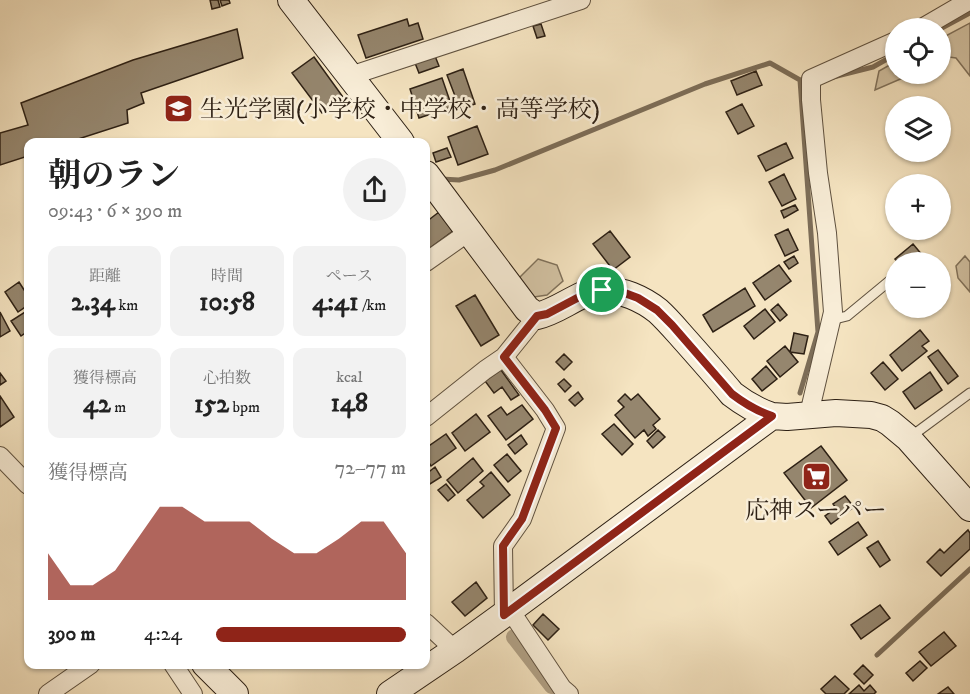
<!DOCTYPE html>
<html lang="ja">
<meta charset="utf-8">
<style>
:root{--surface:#fff;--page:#f2f2f2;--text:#222;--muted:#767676;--accent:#8f2418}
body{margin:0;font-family:"IM FELL DW Pica","Noto Serif JP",serif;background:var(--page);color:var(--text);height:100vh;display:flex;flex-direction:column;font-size:22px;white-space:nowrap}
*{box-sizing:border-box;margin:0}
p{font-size:20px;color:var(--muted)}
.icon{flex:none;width:33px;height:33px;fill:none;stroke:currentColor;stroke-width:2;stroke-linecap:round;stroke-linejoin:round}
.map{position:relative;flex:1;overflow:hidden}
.panel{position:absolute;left:24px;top:138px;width:406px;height:531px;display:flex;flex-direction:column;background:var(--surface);border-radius:12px;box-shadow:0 2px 4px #0004}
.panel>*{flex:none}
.fabs{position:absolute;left:885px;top:18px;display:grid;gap:12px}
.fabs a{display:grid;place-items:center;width:66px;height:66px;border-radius:50%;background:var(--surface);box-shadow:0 2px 4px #0004;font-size:30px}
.pin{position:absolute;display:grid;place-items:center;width:51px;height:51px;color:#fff;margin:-26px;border:3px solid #fff;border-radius:50%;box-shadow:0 2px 6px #0007}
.round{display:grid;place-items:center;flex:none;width:63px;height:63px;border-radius:32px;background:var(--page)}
.overview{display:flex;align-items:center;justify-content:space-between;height:102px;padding:0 24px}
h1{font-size:33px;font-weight:700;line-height:45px}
.figures{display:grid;grid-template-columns:repeat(3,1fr);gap:9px;height:102px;padding:6px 24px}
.figures div{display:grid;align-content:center;border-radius:12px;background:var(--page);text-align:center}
.figures b{font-size:26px;font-weight:700}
.figures small{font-size:16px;font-weight:400}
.figures p{font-size:16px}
.chart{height:168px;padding:12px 24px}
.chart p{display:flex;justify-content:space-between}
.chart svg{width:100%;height:108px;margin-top:6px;fill:var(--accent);opacity:.7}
ul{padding:0 24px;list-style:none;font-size:20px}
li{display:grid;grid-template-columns:96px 72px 1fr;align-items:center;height:45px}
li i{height:15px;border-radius:8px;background:var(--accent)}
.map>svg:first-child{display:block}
.green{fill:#d3c3a4;stroke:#80725c;stroke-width:1.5}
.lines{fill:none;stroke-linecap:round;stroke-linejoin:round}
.stream{stroke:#7c6d58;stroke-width:5}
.canal{stroke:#b1a186;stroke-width:16}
.building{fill:#95866e;stroke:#2d2014;stroke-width:1.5}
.lane-casing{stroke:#5f513f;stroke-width:11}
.street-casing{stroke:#5f513f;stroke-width:20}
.secondary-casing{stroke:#2d2014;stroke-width:28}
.lane{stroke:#f8edd7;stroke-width:9}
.street{stroke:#f8edd7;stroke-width:18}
.secondary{stroke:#f8edd7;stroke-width:26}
.route-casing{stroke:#fff;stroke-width:12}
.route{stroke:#8f2418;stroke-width:8}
.labels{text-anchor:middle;stroke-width:5;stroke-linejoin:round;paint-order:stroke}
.poi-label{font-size:24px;fill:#2d2014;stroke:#f8edd7;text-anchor:start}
</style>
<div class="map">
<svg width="970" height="694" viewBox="0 0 970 694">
<rect width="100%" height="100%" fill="#f5e4c1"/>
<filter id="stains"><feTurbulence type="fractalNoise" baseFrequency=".00333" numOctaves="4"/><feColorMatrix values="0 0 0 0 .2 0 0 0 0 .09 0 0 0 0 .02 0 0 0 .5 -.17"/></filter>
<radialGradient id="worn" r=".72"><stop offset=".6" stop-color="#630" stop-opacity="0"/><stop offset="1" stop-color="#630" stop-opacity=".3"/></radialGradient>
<!-- green -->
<path class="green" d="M970,23V76L956,58L949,57L941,61L940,39Z
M895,62L896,74H912L875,90L879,71Z
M965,256L970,262V292L958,278L956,266Z
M538,259L557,265L563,281L547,295L534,297L518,279Z"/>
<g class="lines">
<!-- stream -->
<path class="stream" d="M940,29L970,13
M833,77L873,67L896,54
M441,179L459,180L495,170L705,84L770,63L800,80
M800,393L818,332L800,80L809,79
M877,655L970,569"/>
<!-- canal -->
<path class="canal" d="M514,637L552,686"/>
</g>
<!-- building -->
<path class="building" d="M210,0H218L220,7L212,9Z
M220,0H229L230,3L222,6Z
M407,19L409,26L418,23L423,39L366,58L358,35Z
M541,24L545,36L537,38L533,26Z
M237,29L243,58L141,93L144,103L127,110L128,123L69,142H28V156L0,165V133L28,125L21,103L133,60Z
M435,56L439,66L419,73L415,63Z
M314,57L343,97L322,113L292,73Z
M463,69L475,104L460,109L447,75Z
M756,71L762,85L737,95L731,81Z
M442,78L452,107L419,118L410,89Z
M742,104L754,126L738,134L726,112Z
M477,126L488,154L458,165L448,137Z
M786,143L793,158L766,171L758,156Z
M447,148L451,157L436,162L433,153Z
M784,174L796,199L782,206L769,182Z
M795,205L798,210L784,218L781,211Z
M439,212L453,231L426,251V222Z
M788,229L798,250L785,256L775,235Z
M610,231L630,257L613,270L593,244Z
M913,244L923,256L915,262H898L895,259Z
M794,256L798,263L789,269L784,262Z
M779,265L791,281L765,300L753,283Z
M19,282L28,296V305L18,312L5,292Z
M745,288L755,306L713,332L703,315Z
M475,295L499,335L481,346L456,306Z
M778,304L787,315L780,321L771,310Z
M765,309L775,322L754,339L744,326Z
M0,312L10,331L0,337Z
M25,312L28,317V331L21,336L11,321Z
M920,330L929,341L922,346L927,351L902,371L890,355Z
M794,333L808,336L804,354L790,352Z
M785,346L798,362L780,377L767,361Z
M938,350L958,376L948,384L928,357Z
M564,354L572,362L564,370L556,362Z
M883,362L898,379L885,390L871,373Z
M766,366L777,379L762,391L752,379Z
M501,370L519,395L511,400L502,387L494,393L485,381Z
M930,372L942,390L915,409L903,392Z
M0,373L6,381L0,385Z
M564,379L571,386L565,392L558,384Z
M578,392L583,399L575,406L569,400Z
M625,394L631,400L638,394L660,419L653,425L656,429L648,436L644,430L635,438L615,415L624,407L618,401Z
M0,396L14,417L0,427Z
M522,405L533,419L506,440L488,416L501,407L507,415Z
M476,414L490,432L465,451L452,433Z
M614,424L633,444L622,455L602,434Z
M658,430L665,437L653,448L647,441Z
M446,434L456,448L431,466L426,458V448Z
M521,435L527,444L515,454L508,445Z
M821,446L847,480L811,508L784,473Z
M507,454L521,471L508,482L494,465Z
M473,458L483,471L458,493L447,480Z
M426,465L430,471L435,467L441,477L430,484L426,477Z
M491,472L510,495L483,518L467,500L484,486L480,482Z
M446,484L455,495L448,501L438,490Z
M845,496L854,507L831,524L825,516L836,508L833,504Z
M858,522L867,535L838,555L829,542Z
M968,530L970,533V549L941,576L927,562L940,549L944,553Z
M878,541L890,560L880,567L867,548Z
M476,582L487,598L465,616L452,602Z
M880,605L890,618L861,639L851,625Z
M543,614L559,629L548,640L533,625Z
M944,632L956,646L931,666L919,652Z
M920,661L927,668L913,681L906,673Z
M863,665L873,675L864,684L854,674Z
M835,676L849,689L844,694H826L821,689Z
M859,685L864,691L870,685L876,692L874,694H849Z
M948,687L954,694H938Z"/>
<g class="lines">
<defs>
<path id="lane" d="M831,320L847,316L893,278
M909,438L970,393"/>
<path id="street" d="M922,28L970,0
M350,76L581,0
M426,262L470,231
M809,414L833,312L827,233L818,173L811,100V79L896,41
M426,417L485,370L504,357L537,316
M0,456L28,485
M510,610L562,688L569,694
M504,615L503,546L522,519L556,428L545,410L504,357
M426,623L455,650
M173,664L193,694
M48,694L91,664"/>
<path id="secondary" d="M291,0L401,142
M426,174L527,309L537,316C560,311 578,292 602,290C621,289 643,299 658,311C668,320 677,331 686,341C702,359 717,376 732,394C745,404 757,411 772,416
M205,664L235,694
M390,694L455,650L510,610L772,416L787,417L836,413L871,415L882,418L890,423L908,438L970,508"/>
</defs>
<!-- lane casing -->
<use href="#lane" class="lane-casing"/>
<!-- street casing -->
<use href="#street" class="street-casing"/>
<!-- secondary casing -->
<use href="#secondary" class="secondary-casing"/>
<!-- lane -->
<use href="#lane" class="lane"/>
<!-- street -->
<use href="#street" class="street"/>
<!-- secondary -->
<use href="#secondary" class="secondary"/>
</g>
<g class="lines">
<defs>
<path id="route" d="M602,290L622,292L638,298L657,310L672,325L732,394C745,404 757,411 772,416L504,615L503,546L522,519L556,428L545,410L504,357L537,316L547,314L581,296Z"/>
</defs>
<!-- route casing -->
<use href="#route" class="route-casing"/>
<!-- route -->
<use href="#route" class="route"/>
</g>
<!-- icons -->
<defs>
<symbol id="school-square" viewBox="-11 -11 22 22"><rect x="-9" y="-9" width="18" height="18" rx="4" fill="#8f2418" stroke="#f8edd7"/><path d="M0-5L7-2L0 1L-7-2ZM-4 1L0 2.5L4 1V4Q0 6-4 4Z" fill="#fff"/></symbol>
<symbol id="supermarket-square" viewBox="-11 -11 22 22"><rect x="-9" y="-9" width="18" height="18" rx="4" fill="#8f2418" stroke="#f8edd7"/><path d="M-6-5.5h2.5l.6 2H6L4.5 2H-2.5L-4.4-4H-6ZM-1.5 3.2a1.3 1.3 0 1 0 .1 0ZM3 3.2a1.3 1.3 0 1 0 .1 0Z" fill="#fff"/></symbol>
</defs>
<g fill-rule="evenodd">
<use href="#school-square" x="162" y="92" width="33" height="33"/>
<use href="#supermarket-square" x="800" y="460" width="33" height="33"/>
</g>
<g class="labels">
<!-- poi labels -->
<g class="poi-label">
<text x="200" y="117">生光学園(小学校・中学校・高等学校)</text>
<text x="816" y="518" text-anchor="middle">応神スーパー</text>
</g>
</g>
<rect width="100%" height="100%" filter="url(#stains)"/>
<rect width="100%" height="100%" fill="url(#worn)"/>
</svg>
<div class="fabs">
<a><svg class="icon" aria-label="locate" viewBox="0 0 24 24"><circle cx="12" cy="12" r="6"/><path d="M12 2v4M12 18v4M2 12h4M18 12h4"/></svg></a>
<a><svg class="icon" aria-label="layers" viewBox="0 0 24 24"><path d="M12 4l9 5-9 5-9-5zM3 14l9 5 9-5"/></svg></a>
<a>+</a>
<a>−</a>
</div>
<div class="pin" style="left:602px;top:290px;background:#1e9e55"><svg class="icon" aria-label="arrive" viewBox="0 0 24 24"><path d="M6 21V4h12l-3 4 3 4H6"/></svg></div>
<section class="panel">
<div class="overview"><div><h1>朝のラン</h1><p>09:43 · 6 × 390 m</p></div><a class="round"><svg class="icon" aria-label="share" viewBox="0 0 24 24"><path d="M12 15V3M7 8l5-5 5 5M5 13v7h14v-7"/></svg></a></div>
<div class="figures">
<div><p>距離</p><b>2.34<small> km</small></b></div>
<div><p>時間</p><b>10:58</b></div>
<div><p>ペース</p><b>4:41<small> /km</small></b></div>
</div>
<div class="figures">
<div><p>獲得標高</p><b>42<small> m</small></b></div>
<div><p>心拍数</p><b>152<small> bpm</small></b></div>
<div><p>kcal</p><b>148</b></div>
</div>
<div class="chart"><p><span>獲得標高</span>72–77 m</p>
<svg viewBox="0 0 160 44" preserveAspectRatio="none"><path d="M0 44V25L10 38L20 38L30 32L40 19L50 6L60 6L70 12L80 12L90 12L100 19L110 25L120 25L130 19L140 12L150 12L160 25V44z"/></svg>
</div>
<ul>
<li><b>390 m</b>4:24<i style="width:100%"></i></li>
</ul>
</section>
</div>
